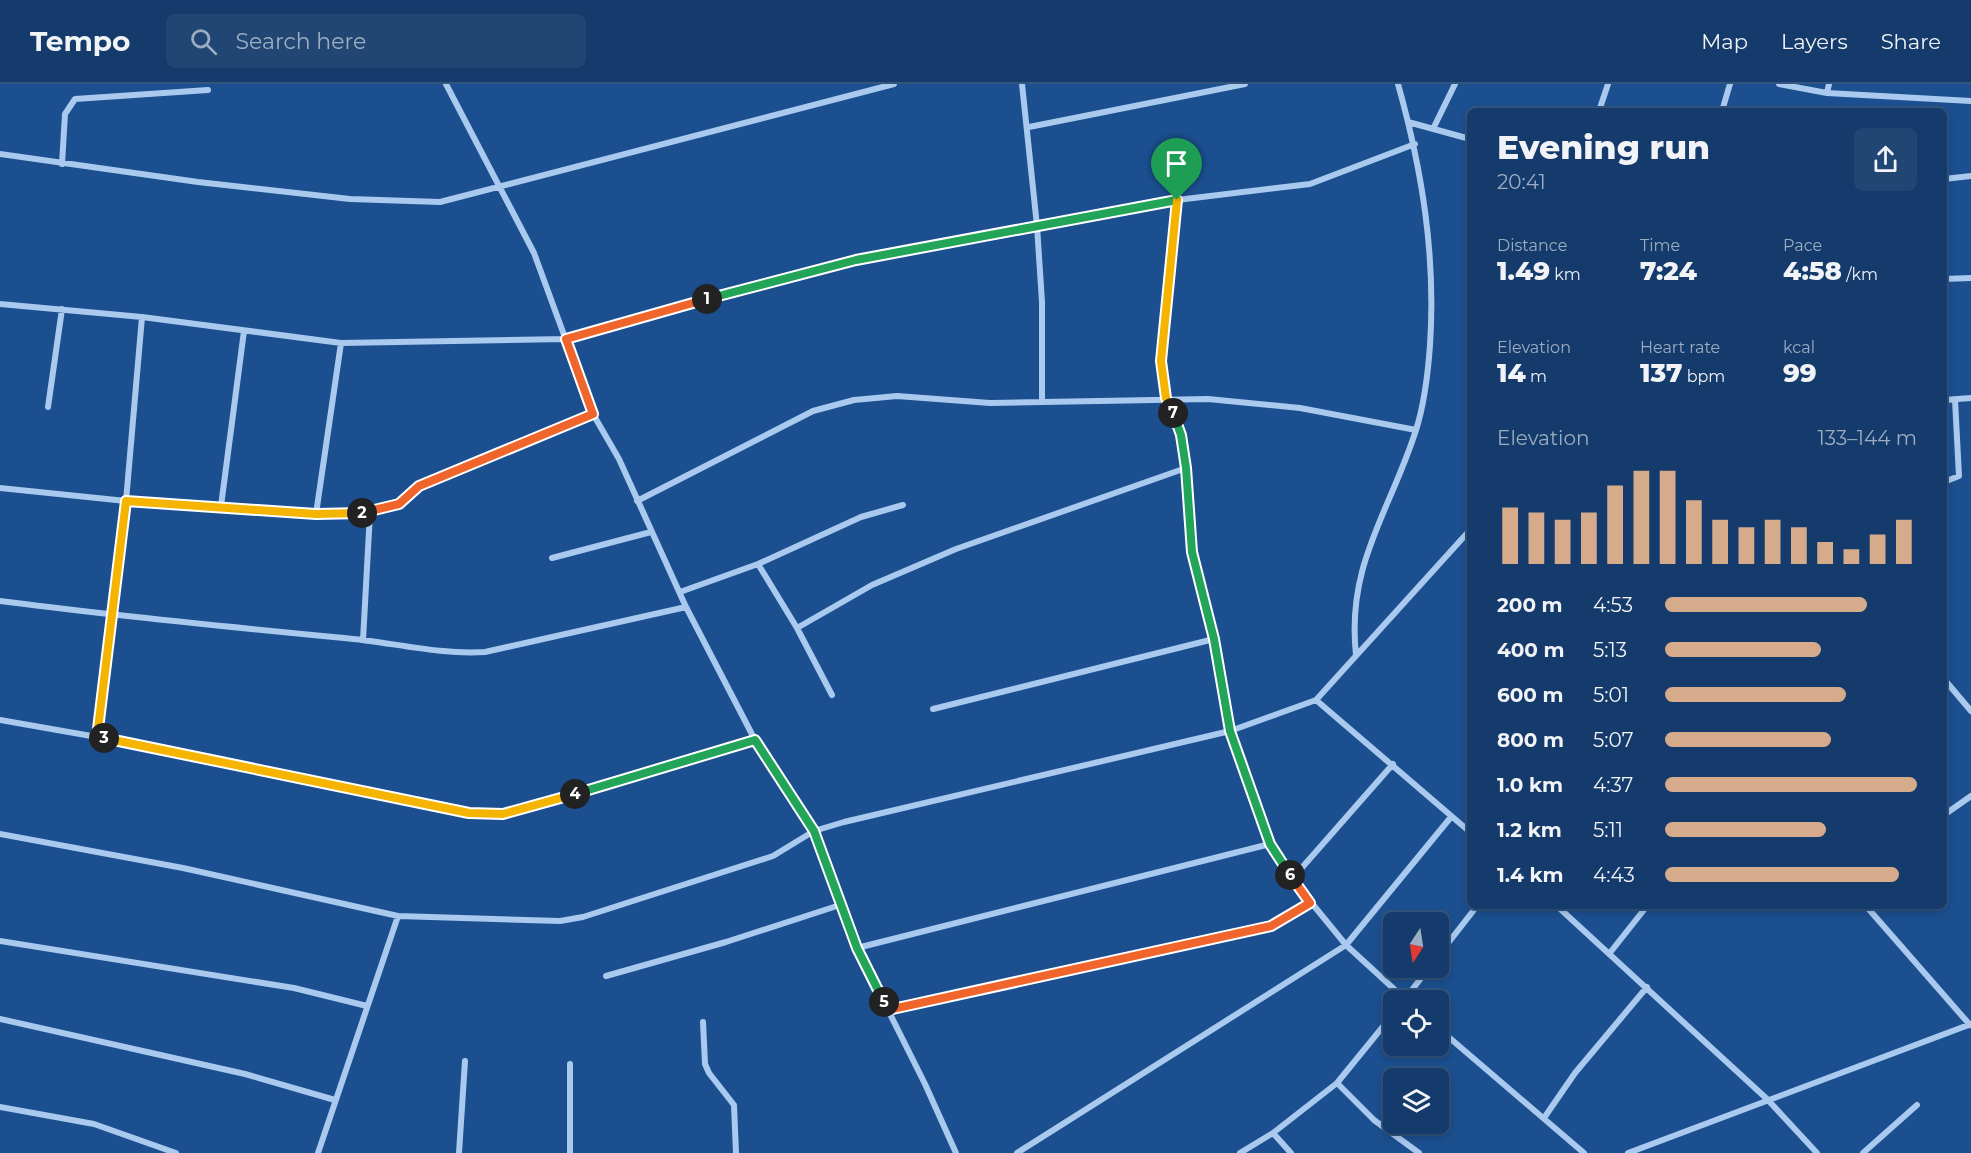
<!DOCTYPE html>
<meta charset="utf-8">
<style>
:root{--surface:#143b6b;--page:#214673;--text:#f1f3f6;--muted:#9dadc1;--line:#33557e;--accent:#d6ab8b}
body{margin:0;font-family:Montserrat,sans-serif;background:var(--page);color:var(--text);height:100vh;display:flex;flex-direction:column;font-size:22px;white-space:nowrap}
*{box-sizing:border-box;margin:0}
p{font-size:20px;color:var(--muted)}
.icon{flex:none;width:33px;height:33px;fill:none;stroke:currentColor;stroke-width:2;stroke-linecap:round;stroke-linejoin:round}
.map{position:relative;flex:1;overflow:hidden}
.side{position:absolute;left:1467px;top:24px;width:480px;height:801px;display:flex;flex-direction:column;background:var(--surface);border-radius:9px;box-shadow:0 3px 9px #0003,0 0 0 2px var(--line)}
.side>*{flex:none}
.needle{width:39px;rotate:192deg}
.controls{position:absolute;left:1383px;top:828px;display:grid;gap:12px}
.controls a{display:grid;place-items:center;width:66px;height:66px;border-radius:9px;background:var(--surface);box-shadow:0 3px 9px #0003,0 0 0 2px var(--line);font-size:30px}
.pin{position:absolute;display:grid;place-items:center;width:51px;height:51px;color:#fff;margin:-62px -26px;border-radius:50% 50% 50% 0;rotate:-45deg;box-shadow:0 0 6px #0007}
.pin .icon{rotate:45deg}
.km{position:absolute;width:30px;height:30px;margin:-15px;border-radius:50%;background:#222;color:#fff;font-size:16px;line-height:30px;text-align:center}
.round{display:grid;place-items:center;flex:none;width:63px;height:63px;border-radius:9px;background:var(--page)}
.overview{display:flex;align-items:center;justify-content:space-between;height:102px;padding:0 30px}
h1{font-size:33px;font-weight:800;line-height:45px}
.stats{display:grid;grid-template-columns:repeat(3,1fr);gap:9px;height:102px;padding:6px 30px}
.stats div{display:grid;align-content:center}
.stats b{font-size:26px;font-weight:800}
.stats small{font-size:16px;font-weight:400}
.stats p{font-size:16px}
.chart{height:168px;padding:12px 30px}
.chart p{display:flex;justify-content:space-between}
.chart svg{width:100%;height:108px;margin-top:6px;stroke:var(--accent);stroke-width:6}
ul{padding:0 30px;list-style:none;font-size:20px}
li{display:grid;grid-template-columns:96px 72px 1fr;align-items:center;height:45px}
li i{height:15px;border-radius:8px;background:var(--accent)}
header{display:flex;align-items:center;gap:36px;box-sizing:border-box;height:84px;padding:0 30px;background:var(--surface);border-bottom:2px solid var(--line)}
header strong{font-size:28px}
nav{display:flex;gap:33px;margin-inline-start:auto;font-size:21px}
.search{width:420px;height:54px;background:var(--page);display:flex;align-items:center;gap:15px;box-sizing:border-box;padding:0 21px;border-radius:9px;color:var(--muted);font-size:22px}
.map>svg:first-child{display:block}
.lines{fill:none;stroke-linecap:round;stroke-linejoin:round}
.street{stroke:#a9c9ee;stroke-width:6}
.split-1-casing{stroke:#fff;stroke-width:12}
.split-2-casing{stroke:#fff;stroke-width:12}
.split-3-casing{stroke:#fff;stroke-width:12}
.split-4-casing{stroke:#fff;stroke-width:12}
.split-5-casing{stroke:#fff;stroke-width:12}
.split-6-casing{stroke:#fff;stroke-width:12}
.split-7-casing{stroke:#fff;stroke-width:12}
.split-8-casing{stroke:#fff;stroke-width:12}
.split-1{stroke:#22a559;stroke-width:8}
.split-2{stroke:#f0652b;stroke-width:8}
.split-3{stroke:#f5b400;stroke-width:8}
.split-4{stroke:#f5b400;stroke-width:8}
.split-5{stroke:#22a559;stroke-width:8}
.split-6{stroke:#f0652b;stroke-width:8}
.split-7{stroke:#22a559;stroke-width:8}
.split-8{stroke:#f5b400;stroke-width:8}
</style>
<header>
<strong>Tempo</strong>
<div class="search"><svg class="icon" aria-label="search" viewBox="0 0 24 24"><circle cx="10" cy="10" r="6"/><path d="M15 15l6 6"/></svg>Search here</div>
<nav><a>Map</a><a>Layers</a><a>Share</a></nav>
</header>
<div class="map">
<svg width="1971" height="1069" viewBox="0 0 1971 1069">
<rect width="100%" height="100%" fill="#1b4f8f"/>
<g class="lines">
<!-- street -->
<path class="street" d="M446,0L534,169L593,330L619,375L686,523L755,656L814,747L857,864L925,1000L956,1069
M1779,0L1827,9L1971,17
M1827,9L1829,0
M1599,27L1608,0
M1722,27L1730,0
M1408,38L1470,55
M1029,43L1245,0
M1433,45L1455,0
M0,70L198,98L350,115L440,118L894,0
M62,80L65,30L75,15L208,6
M1944,95L1971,92
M1177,116L1161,289L1166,314L1181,351L1192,468L1214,555L1230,647L1270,760L1292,795L1346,861L1406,916
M1944,195L1971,194
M0,220L142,233L341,259L566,255L856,176L1037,142L1022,0
M1944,316L1971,314
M1042,317V218L1037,142L1177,116L1310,100L1415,60
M48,323L62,225
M1944,398L1959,392L1955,316
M0,404L126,417L316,430L370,429L399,420L419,402L593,330
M637,417L813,327L854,316L897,312L990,319L1208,315L1300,324L1416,346
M221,422L244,247
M316,430L341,259
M552,474L651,448
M758,480L797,544
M680,508L758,480L861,433L903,421
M0,517C115,532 229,543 344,554C391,558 438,571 485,568L686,523
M363,556L370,429
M1356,571C1346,480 1390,428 1416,346C1425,318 1428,289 1430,261C1436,171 1422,86 1398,0
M1944,595L1971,627
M832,611L797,544L872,501L956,465L1186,384
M1316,616L1470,748
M933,625L1214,555
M0,636L97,653L469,729L503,730L755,656
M97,653L126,417L142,233
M1944,731L1971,712
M0,750L183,784L398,832L560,837L583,833L773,772L814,747L844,738L1230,647L1316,616L1470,446
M1292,795L1393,680
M1557,822L1767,1015L1817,1069
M1866,822L1970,941
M0,857L294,904L367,922
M857,864L1270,760
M1609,870L1647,822
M1438,872L1477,822
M606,892L726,858L840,821
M1404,916L1429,884
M888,926L1244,849L1271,842L1310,819
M0,935L245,990L335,1016
M703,938L705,980L709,989L734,1021L736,1069
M1438,944L1584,1069
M1337,999L1374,1036L1419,1069
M0,1023L94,1040L176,1069
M1544,1034L1575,989L1647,903
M1273,1049L1291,1069
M318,1069L398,832
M459,1069L465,977
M570,1069V980
M1017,1069L1346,861L1451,733
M1240,1069L1273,1049L1337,999L1394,929
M1628,1069L1971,940
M1863,1069L1917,1021"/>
</g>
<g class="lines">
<defs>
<path id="split-1" d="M707,215L856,176L1177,116"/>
<path id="split-2" d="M362,429L399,420L419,402L593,330L566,255L707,215"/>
<path id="split-3" d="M104,654L97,653L126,417L316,430L362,429"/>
<path id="split-4" d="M104,654L469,729L503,730L575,710"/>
<path id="split-5" d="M575,710L755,656L814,747L857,864L884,918"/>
<path id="split-6" d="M884,918L888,926L1271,842L1310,819L1290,791"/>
<path id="split-7" d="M1173,329L1181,351L1186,384L1192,468L1214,555L1230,647L1270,760L1290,791"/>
<path id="split-8" d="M1173,329L1166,314L1161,277L1177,116"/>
</defs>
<!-- split-1 casing -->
<use href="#split-1" class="split-1-casing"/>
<!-- split-2 casing -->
<use href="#split-2" class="split-2-casing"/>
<!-- split-3 casing -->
<use href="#split-3" class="split-3-casing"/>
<!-- split-4 casing -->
<use href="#split-4" class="split-4-casing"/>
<!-- split-5 casing -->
<use href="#split-5" class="split-5-casing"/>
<!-- split-6 casing -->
<use href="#split-6" class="split-6-casing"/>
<!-- split-7 casing -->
<use href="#split-7" class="split-7-casing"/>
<!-- split-8 casing -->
<use href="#split-8" class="split-8-casing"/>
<!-- split-1 -->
<use href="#split-1" class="split-1"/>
<!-- split-2 -->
<use href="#split-2" class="split-2"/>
<!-- split-3 -->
<use href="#split-3" class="split-3"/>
<!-- split-4 -->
<use href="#split-4" class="split-4"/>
<!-- split-5 -->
<use href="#split-5" class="split-5"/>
<!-- split-6 -->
<use href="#split-6" class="split-6"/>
<!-- split-7 -->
<use href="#split-7" class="split-7"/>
<!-- split-8 -->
<use href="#split-8" class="split-8"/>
</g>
</svg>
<div class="controls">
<a><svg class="needle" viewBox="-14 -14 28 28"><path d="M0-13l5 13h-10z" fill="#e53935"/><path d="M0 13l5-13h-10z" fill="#9dadc1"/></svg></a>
<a><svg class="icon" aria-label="locate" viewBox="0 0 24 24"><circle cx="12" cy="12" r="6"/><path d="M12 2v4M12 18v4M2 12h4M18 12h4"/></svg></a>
<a><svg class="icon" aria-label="layers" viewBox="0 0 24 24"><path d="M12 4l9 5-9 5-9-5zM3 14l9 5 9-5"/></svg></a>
</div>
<div class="pin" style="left:1177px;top:116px;background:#1e9e55"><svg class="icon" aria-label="arrive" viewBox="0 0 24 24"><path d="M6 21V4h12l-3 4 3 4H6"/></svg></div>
<b class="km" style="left:707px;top:215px">1</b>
<b class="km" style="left:362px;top:429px">2</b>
<b class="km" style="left:104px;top:654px">3</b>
<b class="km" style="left:575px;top:710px">4</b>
<b class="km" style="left:884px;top:918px">5</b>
<b class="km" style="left:1290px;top:791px">6</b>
<b class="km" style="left:1173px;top:329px">7</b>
<section class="side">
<div class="overview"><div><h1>Evening run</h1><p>20:41</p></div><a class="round"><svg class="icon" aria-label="share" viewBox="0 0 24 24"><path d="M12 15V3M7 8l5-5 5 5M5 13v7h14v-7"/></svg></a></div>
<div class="stats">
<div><p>Distance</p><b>1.49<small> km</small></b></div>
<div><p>Time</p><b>7:24</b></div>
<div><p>Pace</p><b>4:58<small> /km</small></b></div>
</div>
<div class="stats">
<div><p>Elevation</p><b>14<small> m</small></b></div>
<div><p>Heart rate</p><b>137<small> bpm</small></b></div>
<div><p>kcal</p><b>99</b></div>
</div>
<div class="chart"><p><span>Elevation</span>133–144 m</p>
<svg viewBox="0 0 160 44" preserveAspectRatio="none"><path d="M5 44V21M15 44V23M25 44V26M35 44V23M45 44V12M55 44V6M65 44V6M75 44V18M85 44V26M95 44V29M105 44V26M115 44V29M125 44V35M135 44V38M145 44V32M155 44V26"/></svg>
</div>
<ul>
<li><b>200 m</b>4:53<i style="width:80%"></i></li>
<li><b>400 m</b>5:13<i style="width:62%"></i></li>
<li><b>600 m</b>5:01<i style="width:72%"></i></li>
<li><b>800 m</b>5:07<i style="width:66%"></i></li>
<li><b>1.0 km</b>4:37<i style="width:100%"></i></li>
<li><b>1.2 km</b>5:11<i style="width:64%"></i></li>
<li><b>1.4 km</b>4:43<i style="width:93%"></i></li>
</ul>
</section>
</div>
